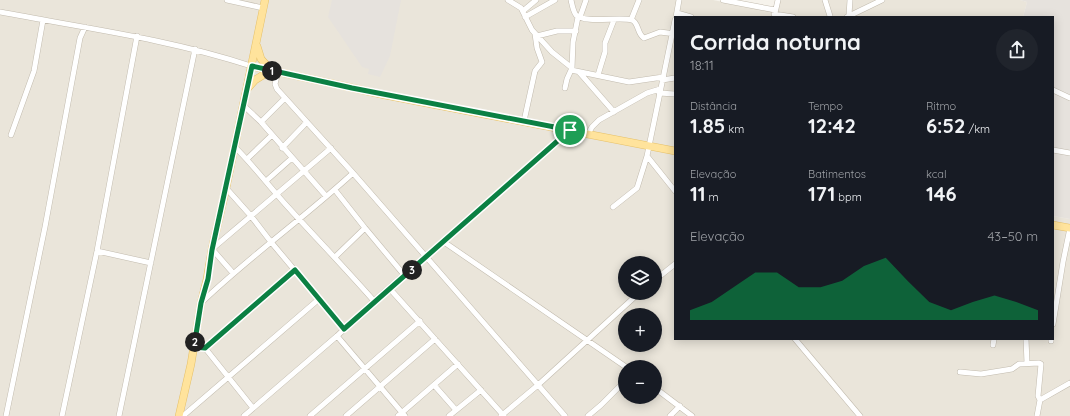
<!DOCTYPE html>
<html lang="pt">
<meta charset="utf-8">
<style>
:root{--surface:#171b24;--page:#20242c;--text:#f1f3f6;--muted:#9ea1a6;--accent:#0b8043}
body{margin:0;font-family:Quicksand,sans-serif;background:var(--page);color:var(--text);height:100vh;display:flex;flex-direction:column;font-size:15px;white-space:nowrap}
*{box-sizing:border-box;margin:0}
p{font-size:13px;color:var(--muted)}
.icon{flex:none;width:22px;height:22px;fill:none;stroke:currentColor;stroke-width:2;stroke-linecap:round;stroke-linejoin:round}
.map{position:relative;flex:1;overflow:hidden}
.sheet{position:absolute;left:674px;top:16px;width:380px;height:324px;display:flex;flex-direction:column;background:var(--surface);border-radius:0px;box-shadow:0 2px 10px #0003}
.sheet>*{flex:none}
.tools{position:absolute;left:618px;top:256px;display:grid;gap:8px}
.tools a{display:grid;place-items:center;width:44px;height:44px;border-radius:50%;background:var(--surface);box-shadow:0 2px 10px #0003;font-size:20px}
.pin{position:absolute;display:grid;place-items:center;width:34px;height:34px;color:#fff;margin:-17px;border:2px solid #fff;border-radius:50%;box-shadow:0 1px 4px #0007}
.km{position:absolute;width:20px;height:20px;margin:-10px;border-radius:50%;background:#222;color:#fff;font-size:11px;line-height:20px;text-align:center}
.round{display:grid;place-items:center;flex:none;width:42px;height:42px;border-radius:21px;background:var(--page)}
.summary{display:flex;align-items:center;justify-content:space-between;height:68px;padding:0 16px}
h1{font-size:22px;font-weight:800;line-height:30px}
.metrics{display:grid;grid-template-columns:repeat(3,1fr);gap:6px;height:68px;padding:4px 16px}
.metrics div{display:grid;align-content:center}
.metrics b{font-size:20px;font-weight:800}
.metrics small{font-size:11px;font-weight:400}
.metrics p{font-size:11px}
.chart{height:112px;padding:8px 16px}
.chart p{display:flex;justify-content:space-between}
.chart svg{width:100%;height:72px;margin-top:4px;fill:var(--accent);opacity:.7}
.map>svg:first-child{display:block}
.residential{fill:#eae5da;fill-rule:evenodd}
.industrial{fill:#e6e2dd}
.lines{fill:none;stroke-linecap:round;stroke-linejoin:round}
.minor-casing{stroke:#c2bbae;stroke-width:6}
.major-casing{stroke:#e6c16a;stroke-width:8}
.minor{stroke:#fff;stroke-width:5}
.major{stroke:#ffe39c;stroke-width:7}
.route-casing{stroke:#fff;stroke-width:8}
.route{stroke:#0b8043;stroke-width:5}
</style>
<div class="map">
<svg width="1070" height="416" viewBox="0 0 1070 416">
<rect width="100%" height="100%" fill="#f6f3ec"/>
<!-- residential -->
<path class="residential" d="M0,0H713L773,12L776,0H1020L1027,2L1023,17H675V339H1053V216L1070,219V416H0ZM625,263H655V293H625ZM625,315H655V345H625ZM625,367H655V397H625Z"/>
<!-- industrial -->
<path class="industrial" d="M332,0H401L390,56L380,77L368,74L369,69L362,67L328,17Z
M1020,0H1070V219L1053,216V17H1023L1027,2Z"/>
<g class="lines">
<defs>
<path id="minor" d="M227,0L263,8
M508,0L521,8L532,30L552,52L572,68
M571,0C572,4 573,11 576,15C585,24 621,16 632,20C639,23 637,34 644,38L660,32L675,34
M723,0L775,10
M825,0L830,16
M523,11L536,0
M0,12C84,28 169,39 251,66
M677,13L691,17
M775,13L778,0
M774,14L793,17
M849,15L850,0
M525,17L555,0
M580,17L586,0
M676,17L679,0
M847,17L882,0
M631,20L639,0
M675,20L647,156L675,191
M537,36L557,31H576
M571,70L629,82L663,77
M278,72L275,84L277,89L353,173L565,416
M579,72L614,112
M598,75L605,52V43L614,20
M662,80L675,78
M565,88L567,79L572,68L573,42L578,17
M1053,90L1070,98
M659,93L675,94
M243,105L261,122L326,196
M524,121L535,71L542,62L537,48L535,34
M261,122L285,98
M588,134L592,127L599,120L647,93L660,89
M11,135L34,71L43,20
M234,146C253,165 269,186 287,206C316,238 346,269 374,301
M282,148L307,122
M1053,150L1070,153
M247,159L272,135
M266,181L292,158
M226,188L251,216L271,242L344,329
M335,190L365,228L405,276
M613,207L637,188L647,156
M444,242L626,367
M97,251L151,263
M335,257L365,228
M233,273L212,249L331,148
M655,280L675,264
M390,289L504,416
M202,302C250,256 304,218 353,173
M1053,324L1063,262L1070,228
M337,336L405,416
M795,339L860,416
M1026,339L1027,363
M1051,341V339
M993,345L994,339
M194,347L205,348L253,408
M205,348L295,270
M960,372L981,374L1012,369L1019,364L1039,363L1041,364L1038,396L1040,400L1037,416
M434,385L456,410
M655,388L692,416
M1040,400L1070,383
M6,416L45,227L80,38L85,27
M62,416L97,251L137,36
M119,416L195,49
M183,416L319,299
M244,416L337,336L374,301L570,130
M310,416L420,321
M346,416L435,339
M398,416L458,364
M449,416L481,390
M501,416L538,385L639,293
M588,416L601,405L625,381
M670,416L680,406"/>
<path id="major" d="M257,46L261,59L270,69
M251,66L385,95L675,151
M247,89L255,80L271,70
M1053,225L1070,228
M179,416L191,364L201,303L207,279L212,249L226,188L265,0"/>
</defs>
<!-- minor casing -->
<use href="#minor" class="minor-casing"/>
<!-- major casing -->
<use href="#major" class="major-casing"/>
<!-- minor -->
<use href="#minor" class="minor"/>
<!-- major -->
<use href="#major" class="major"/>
</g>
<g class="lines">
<defs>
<path id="route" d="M252,66L352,88L570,130L344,329L295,270L205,348L194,347L201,303L208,279L212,250Z"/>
</defs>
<!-- route casing -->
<use href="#route" class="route-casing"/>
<!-- route -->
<use href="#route" class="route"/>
</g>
</svg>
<div class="tools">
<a><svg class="icon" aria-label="layers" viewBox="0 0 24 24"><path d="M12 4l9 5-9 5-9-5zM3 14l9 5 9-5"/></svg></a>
<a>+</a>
<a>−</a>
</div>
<div class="pin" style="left:570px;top:130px;background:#1e9e55"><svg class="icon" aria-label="arrive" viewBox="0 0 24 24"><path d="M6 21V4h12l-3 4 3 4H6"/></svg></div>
<b class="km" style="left:272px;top:71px">1</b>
<b class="km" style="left:195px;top:342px">2</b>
<b class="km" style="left:412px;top:270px">3</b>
<section class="sheet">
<div class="summary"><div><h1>Corrida noturna</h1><p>18:11</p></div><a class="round"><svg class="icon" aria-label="share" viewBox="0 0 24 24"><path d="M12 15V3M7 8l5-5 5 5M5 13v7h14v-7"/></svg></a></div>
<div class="metrics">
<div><p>Distância</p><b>1.85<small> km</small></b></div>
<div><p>Tempo</p><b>12:42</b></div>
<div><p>Ritmo</p><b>6:52<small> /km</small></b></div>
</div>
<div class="metrics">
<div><p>Elevação</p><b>11<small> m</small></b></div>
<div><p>Batimentos</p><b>171<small> bpm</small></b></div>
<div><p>kcal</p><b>146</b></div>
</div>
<div class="chart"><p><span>Elevação</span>43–50 m</p>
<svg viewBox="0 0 160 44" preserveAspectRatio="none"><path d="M0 44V38L10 33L20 24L30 15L40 15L50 24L60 24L70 20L80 11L90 6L100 20L110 33L120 38L130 33L140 29L150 33L160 38V44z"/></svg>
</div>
</section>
</div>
